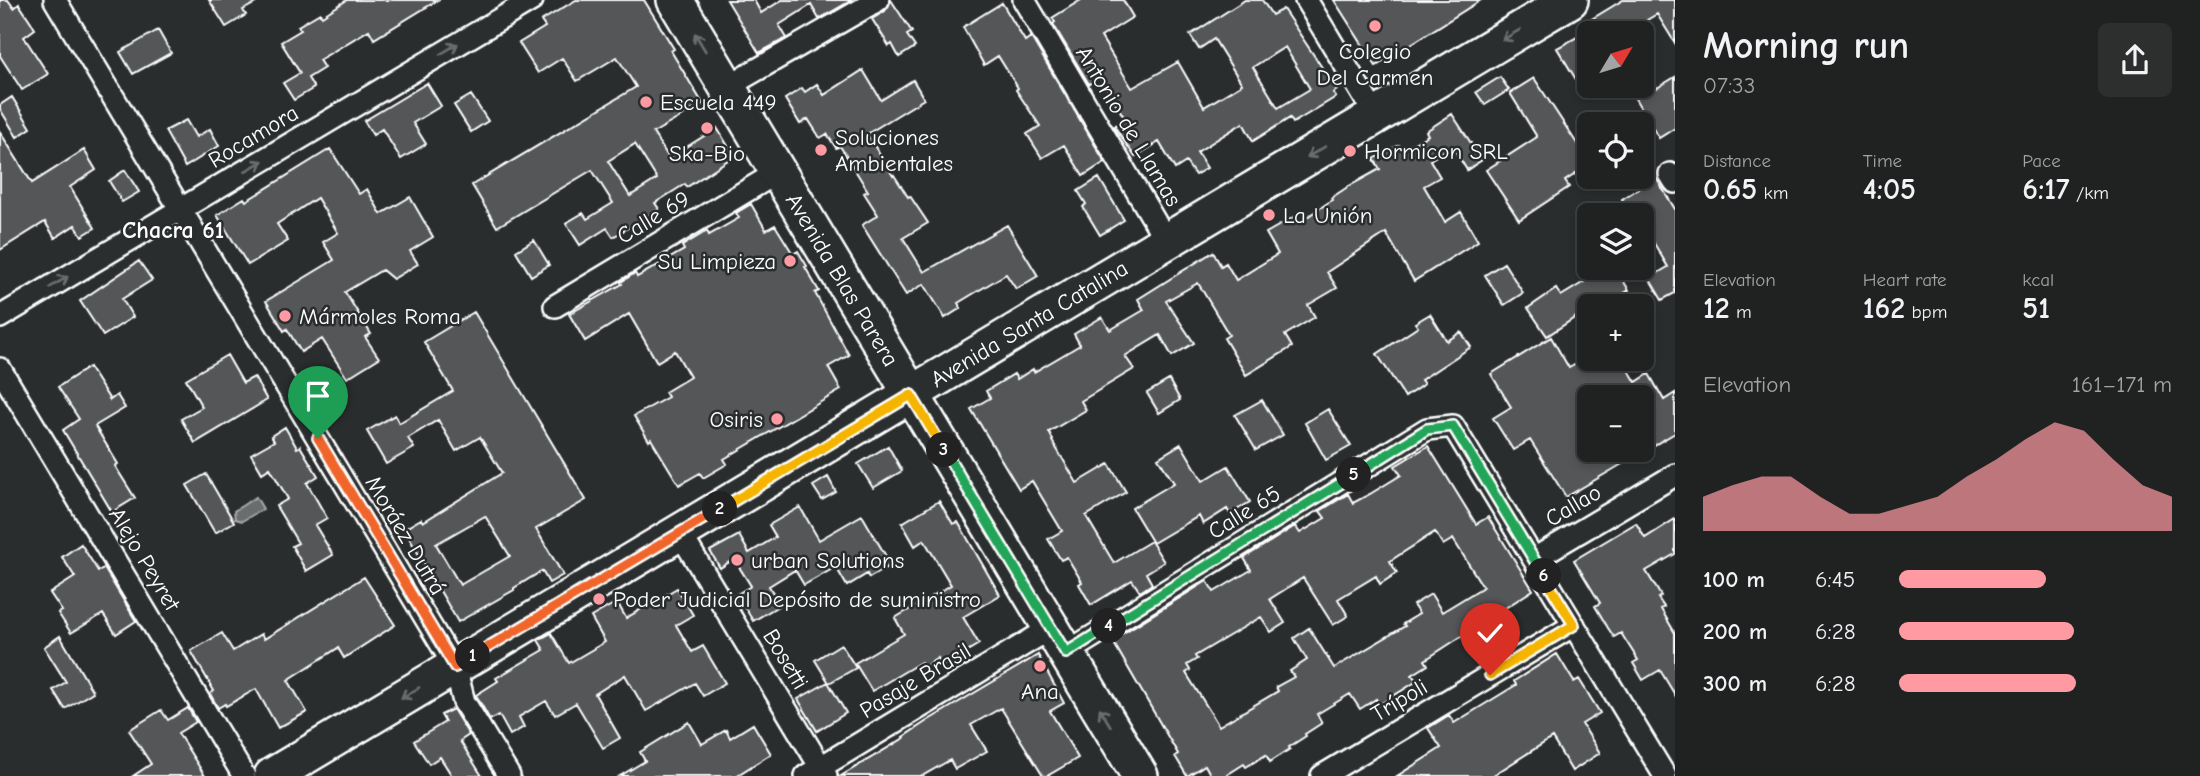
<!DOCTYPE html>
<meta charset="utf-8">
<style>
:root{--surface:#202222;--page:#2d2f2f;--text:#f1f3f6;--muted:#a2a4a5;--line:#3d3f40;--accent:#ff9aa2}
body{margin:0;font-family:"Comic Neue",sans-serif;background:var(--page);color:var(--text);height:100vh;display:flex;flex-direction:column;font-size:26px;white-space:nowrap}
*{box-sizing:border-box;margin:0}
p{font-size:23px;color:var(--muted)}
.icon{flex:none;width:38px;height:38px;fill:none;stroke:currentColor;stroke-width:2;stroke-linecap:round;stroke-linejoin:round}
.map{position:relative;flex:1;overflow:hidden}
.sheet{display:flex;flex-direction:column;background:var(--surface);width:525px}
.sheet>*{flex:none}
.needle{width:46px;rotate:52deg}
.tools{position:absolute;left:1577px;top:21px;display:grid;gap:14px}
.tools a{display:grid;place-items:center;width:77px;height:77px;border-radius:10px;background:var(--surface);box-shadow:0 4px 10px #0003,0 0 0 2px var(--line);font-size:35px}
.pin{position:absolute;display:grid;place-items:center;width:60px;height:60px;color:#fff;margin:-72px -30px;border-radius:50% 50% 50% 0;rotate:-45deg;box-shadow:0 0 7px #0007}
.pin .icon{rotate:45deg}
.km{position:absolute;width:35px;height:35px;margin:-18px;border-radius:50%;background:#222;color:#fff;font-size:19px;line-height:35px;text-align:center}
.round{display:grid;place-items:center;flex:none;width:74px;height:74px;border-radius:10px;background:var(--page)}
.overview{display:flex;align-items:center;justify-content:space-between;height:119px;padding:0 28px}
h1{font-size:38px;font-weight:600;line-height:52px}
.stats{display:grid;grid-template-columns:repeat(3,1fr);gap:10px;height:119px;padding:7px 28px}
.stats div{display:grid;align-content:center}
.stats b{font-size:30px;font-weight:600}
.stats small{font-size:19px;font-weight:400}
.stats p{font-size:19px}
.chart{height:196px;padding:14px 28px}
.chart p{display:flex;justify-content:space-between}
.chart svg{width:100%;height:126px;margin-top:7px;fill:var(--accent);opacity:.7}
ul{padding:0 28px;list-style:none;font-size:23px}
li{display:grid;grid-template-columns:112px 84px 1fr;align-items:center;height:52px}
li i{height:18px;border-radius:9px;background:var(--accent)}
main{display:flex;flex:1;min-height:0}
.map>svg:first-child{display:block}
.water{fill:#6a6c6d;stroke:#a6a7a7;stroke-width:2}
.building{fill:#555758;stroke:#fff;stroke-width:2;fill-rule:evenodd}
.lines{fill:none;stroke-linecap:round;stroke-linejoin:round}
.minor-casing{stroke:#fff;stroke-width:26}
.primary-casing{stroke:#fff;stroke-width:40}
.minor{stroke:#2a2d2e;stroke-width:21}
.primary{stroke:#2a2d2e;stroke-width:35}
.oneway{stroke:#6a6c6d}
.split-1-casing{stroke:#fff;stroke-width:14}
.split-2-casing{stroke:#fff;stroke-width:14}
.split-3-casing{stroke:#fff;stroke-width:14}
.split-4-casing{stroke:#fff;stroke-width:14}
.split-5-casing{stroke:#fff;stroke-width:14}
.split-6-casing{stroke:#fff;stroke-width:14}
.split-7-casing{stroke:#fff;stroke-width:14}
.split-1{stroke:#f0652b;stroke-width:9}
.split-2{stroke:#f0652b;stroke-width:9}
.split-3{stroke:#f5b400;stroke-width:9}
.split-4{stroke:#22a559;stroke-width:9}
.split-5{stroke:#22a559;stroke-width:9}
.split-6{stroke:#22a559;stroke-width:9}
.split-7{stroke:#f5b400;stroke-width:9}
.poi-dot{fill:#ff9aa2;stroke:#2a2d2e;stroke-width:2.5}
.labels{text-anchor:middle;stroke-width:5;stroke-linejoin:round;paint-order:stroke}
.poi-label{font-size:23px;fill:#fff;stroke:#2a2d2e;text-anchor:start}
.street-label{font-size:23px;fill:#fff;stroke:#2a2d2e}
.neighbourhood-label{font-size:24px;font-weight:bold;fill:#fff;stroke:#2a2d2e}
</style>
<main>
<div class="map">
<svg width="1675" height="776" viewBox="0 0 1675 776">
<rect width="100%" height="100%" fill="#2a2d2e"/>
<filter id="ink" filterUnits="userSpaceOnUse"><feTurbulence type="fractalNoise" baseFrequency=".0143" numOctaves="2"/><feDisplacementMap in="SourceGraphic" scale="14" xChannelSelector="R" yChannelSelector="G"/><feConvolveMatrix kernelMatrix="1 2 1 2 8 2 1 2 1" color-interpolation-filters="sRGB"/></filter>
<g filter="url(#ink)">
<!-- water -->
<path class="water" d="M256,497L263,509L242,521L235,519L234,511Z"/>
<!-- building -->
<path class="building" d="M0,0H8L14,8L19,4L31,22L35,29L24,37L48,74L22,90L0,56Z
M209,0H261L243,10L246,15L226,27Z
M347,0H438L374,39L369,30L319,60L324,68L308,78L314,88L294,100L283,83L300,73L281,42L301,30L298,26L320,13L322,16Z
M576,0H644L674,49L671,51L703,104L653,133L669,158L717,128L734,156L687,187L685,184L655,203L659,209L613,237L607,228L580,245L566,223L583,213L587,219L613,203L592,170L497,227L472,185L636,87L617,57L577,81L562,58L538,73L519,43L545,27L541,21ZM635,144L657,179L630,196L608,161Z
M727,0H754L761,13L782,0H852L819,19L811,5L779,25L787,38L759,53Z
M891,0L912,32L907,35L915,47L899,57L892,44L889,46L872,19L885,11Z
M1081,0H1123L1133,17L1101,37L1132,88L1178,62L1204,107L1242,84L1214,39L1199,49L1190,35L1245,0H1262L1272,15L1283,9L1337,90L1333,93L1336,97L1293,123L1290,118L1253,141L1243,123L1197,152L1207,168L1195,175L1186,162L1175,169L1159,142L1135,157L1114,126L1125,119L1100,77L1089,84L1053,24L1055,22L1052,18ZM1285,47L1310,89L1278,108L1253,67Z
M1334,0H1481L1376,66Z
M1623,0H1675V43L1657,14L1625,33H1598L1590,20Z
M1002,3L1025,41L1031,37L1105,162L1083,176L1064,145L1042,158L1027,134L1040,126L1016,90L1018,88L998,56L984,65L963,27Z
M158,30L171,53L133,74L120,52Z
M1577,37L1589,56V73L1577,81L1557,48Z
M863,70L881,100L913,80L924,99L867,134L893,176L894,175L908,197L910,196L928,223L903,238L924,272L1007,225L1038,276L1016,289L1006,274L958,303L961,308L945,318L924,284L906,295L862,225L878,215L864,193L868,191L840,146L836,148L827,134L820,138L808,119L800,124L785,99L802,88L805,92L817,84L824,95Z
M1500,77L1509,90L1485,105L1476,92Z
M1675,77V128L1659,138L1633,95L1653,83L1657,88Z
M1534,78L1589,162V165L1565,181L1569,187L1519,220L1486,170L1537,137L1510,93Z
M427,83L441,106L413,123L426,144L401,159L382,129L373,135L364,121Z
M471,95L488,121L471,132L454,105Z
M12,97L31,128L17,137L0,109V105Z
M1452,114L1482,160L1467,170L1452,146L1430,160L1440,177L1424,186L1445,222L1461,212L1478,241L1414,281L1386,233L1327,272L1337,288L1308,305L1315,317L1285,335L1292,347L1246,375L1224,338L1229,335L1198,283L1166,301L1194,343L1172,356L1160,335L1125,356L1134,369L1081,401L1086,410L1049,432L1053,440L1052,441L1077,483L1109,464L1126,492L1086,516L1114,563L1151,541L1164,562L1146,573L1152,584L1140,592L1132,580L1091,605L1079,584L1082,582L1067,557L1061,560L1048,539L1062,531L1032,481L1019,489L971,409L990,398L986,391L1014,374L1017,379L1033,369L1034,372L1080,345L1074,334L1102,317L1110,330L1144,310L1138,299L1213,252L1221,266L1226,263L1236,280L1278,254L1266,233L1294,217L1298,223L1332,200L1331,198L1349,186L1380,169L1374,159L1399,145L1402,150L1428,135L1426,131Z
M186,120L196,137L210,129L219,146L185,167L165,131Z
M0,132L32,183L84,150L96,170L70,187L95,228L82,236L75,225L55,238L45,222L0,250Z
M330,149L359,194L367,189L381,214L410,197L433,237L410,251L418,264L393,279L382,270L345,292L371,334L365,337L379,358L347,378L322,339L301,352L287,329L284,331L266,301L334,260L323,242L338,233L317,198L277,224L288,241L248,265L217,215L244,198L246,201Z
M125,170L139,192L122,202L109,181Z
M1099,178L1124,220L1100,235L1083,207L1086,204L1078,191Z
M1656,178L1675,209V293L1662,300L1649,278L1668,267L1642,223V215H1632L1622,199Z
M751,204L766,230L775,225L793,254L798,251L807,266L805,267L819,291L815,293L849,355L828,367L841,390L724,459L727,464L703,478L700,473L679,485L651,439L649,441L634,416L668,397L665,392L690,377L675,351L657,362L629,314L585,341L569,314L622,284L621,282L635,273L637,277L684,250L682,246L707,231L709,235L739,218L736,213Z
M534,240L549,265L531,276L516,251Z
M139,261L152,280L122,299L133,317L103,336L80,301Z
M1504,263L1523,293L1504,305L1485,275Z
M1607,268H1615L1629,290L1603,306H1589V315L1578,321L1576,317L1547,336L1528,308L1556,289L1561,296Z
M474,312L586,500L536,529L563,575L549,583L542,571L514,588V590L458,622L404,529L421,519L423,522L502,473L480,437L456,451L438,420L408,438L414,448L386,464L367,431L395,415L399,423L453,391L424,342ZM485,516L510,556L460,585L436,544Z
M1430,314L1447,341L1461,332L1471,347L1421,380L1424,384L1405,397L1377,354L1418,327L1415,323Z
M1551,337L1569,368L1585,359H1622L1636,382L1649,374L1664,400L1675,393V433L1566,497L1530,440L1513,450L1493,418L1511,407L1491,374ZM1589,397H1642V450H1589Z
M227,355L243,383L254,377L267,400L195,443L181,419L202,407L186,379Z
M89,367L110,400L117,395L125,408L95,426L118,464L115,466L135,498L112,512L63,430L79,419L58,387Z
M1169,380L1180,400L1159,413L1147,393Z
M1262,400L1283,435L1256,450L1235,415Z
M1328,409L1351,446L1326,460L1305,423Z
M285,427L297,448L300,446L318,476L307,483L327,518L315,525L333,555L306,571L292,546L298,543L276,506L288,499L270,468L262,473L251,454L274,441L271,436Z
M1181,444L1203,481L1228,466L1250,502L1230,514L1227,509L1203,524L1199,516L1153,543L1132,508L1174,483L1158,458Z
M888,446L902,471L873,488L858,464Z
M1428,446L1476,524L1488,517L1533,590L1425,660L1428,665L1412,675L1417,681L1379,705L1376,699L1360,709L1350,694L1317,714L1322,723L1305,734L1306,736L1289,747L1290,749L1270,762L1266,755L1246,767L1244,764L1225,776H1211L1205,765L1187,776L1175,756L1178,754L1112,640L1207,581L1214,592L1251,570L1244,558L1295,526L1300,533L1325,518L1320,511L1348,494L1353,503L1370,494L1401,475L1395,466ZM1435,532L1443,545L1453,539L1483,587L1442,612L1431,594L1413,605L1419,614L1403,624L1405,626L1334,668L1309,628L1294,638L1307,660L1290,671L1294,677L1276,687L1278,691L1219,726L1186,673L1190,670L1187,665L1197,659L1195,656L1261,617L1271,632L1285,623L1270,599L1303,578L1333,625L1348,616L1338,599L1376,576L1380,584L1397,573L1390,561Z
M206,474L234,522L215,533L187,485Z
M828,477L836,492L822,500L813,486Z
M939,501L953,524L958,522L1000,595L963,617L979,644L942,666L938,658L924,667L921,662L872,691L855,663L904,634L895,618L951,585L924,540L915,546L902,523Z
M800,507L819,540L862,515L891,565L869,578L867,574L847,586L836,567L804,585L795,570L769,586L780,605L753,621L737,594L751,586L734,559L720,568L710,551L739,535L749,553L776,537L769,525Z
M1675,519V554L1646,571L1661,596L1658,598L1664,607L1661,609L1675,633V695L1660,670L1643,680L1633,663L1638,660L1621,633L1614,637L1608,628L1595,606L1600,603L1574,560L1636,523L1645,538Z
M81,544L98,571L104,568L136,621L116,634L103,614L71,633L58,613L62,611L50,593L75,577L62,557Z
M364,577L395,625L344,658L338,648L288,680L307,712L278,728L256,689L226,706L225,704L218,708L210,694L214,691L191,651L222,633L233,651L261,634L264,639Z
M677,588L693,615L676,625L692,652L703,646L725,683L703,696L695,683L646,711L625,675L595,694L620,738L603,748L576,703L555,715L546,701L519,717L524,727L510,735L499,715L490,720L476,695L498,681L496,678L544,650L538,640L551,633L569,663L605,642L591,617L617,602L626,618Z
M60,636L93,692L65,709L53,690L66,682L44,647Z
M841,644L856,668L829,683L815,660Z
M1557,654L1574,682L1579,679L1600,713L1582,724L1600,753L1572,771L1552,738L1492,776H1397L1441,748L1428,728L1449,715L1454,723L1516,685L1514,681Z
M1038,655L1064,703L1050,711L1078,758L1047,776H1043L1001,708L971,725L987,751L955,769L950,760L922,776H841L904,738L903,737L927,721Z
M828,682L846,713L817,731L798,699Z
M188,708L196,722L178,733L205,776H133L151,764L129,730L161,710L168,720Z
M453,709L469,735L460,741L482,776H452L440,757L429,764L414,741L445,722L441,715Z
M689,722L702,744L726,730L730,738L753,724L771,754L736,776H620L645,761L640,752Z"/>
<g class="lines">
<defs>
<path id="minor" d="M55,0L455,667L464,702L509,776
M1024,0L1167,242
M1306,0L1376,116
M727,87L878,0
M1670,174L1675,182
M555,306L778,172
M0,317L532,0
M0,369L244,776
M680,533L826,776
M1534,559L1675,475
M1066,653L1427,429L1453,426L1665,776
M806,776L1051,628
M1322,776L1574,625"/>
<g id="primary">
<path id="s1" d="M675,0L1140,776"/>
<path id="s2" d="M272,776L1570,0"/>
</g>
</defs>
<!-- minor casing -->
<use href="#minor" class="minor-casing"/>
<!-- primary casing -->
<use href="#primary" class="primary-casing"/>
<!-- minor -->
<use href="#minor" class="minor"/>
<!-- primary -->
<use href="#primary" class="primary"/>
</g>
<!-- one-way arrows -->
<defs><path id="oneway-shaft" d="M-6 0H5M1.5-3L5.5 0L1.5 3" fill="none" stroke-width="1.6" stroke-linecap="round" stroke-linejoin="round" transform="scale(1.75)"/></defs>
<g class="oneway">
<use href="#oneway-shaft" transform="translate(1511 35) rotate(149)"/>
<use href="#oneway-shaft" transform="translate(700 42) rotate(-121)"/>
<use href="#oneway-shaft" transform="translate(449 49) rotate(-31)"/>
<use href="#oneway-shaft" transform="translate(1316 152) rotate(149)"/>
<use href="#oneway-shaft" transform="translate(254 166) rotate(-30)"/>
<use href="#oneway-shaft" transform="translate(59 282) rotate(-31)"/>
<use href="#oneway-shaft" transform="translate(410 693) rotate(149)"/>
<use href="#oneway-shaft" transform="translate(1105 717) rotate(-121)"/>
</g>
</g>
<g class="lines" filter="url(#ink)">
<defs>
<path id="split-1" d="M318,438L455,667L473,656"/>
<path id="split-2" d="M473,656L720,509"/>
<path id="split-3" d="M720,509L911,395L944,450"/>
<path id="split-4" d="M944,450L1066,653L1109,626"/>
<path id="split-5" d="M1109,626L1354,475"/>
<path id="split-6" d="M1354,475L1427,429L1453,426L1544,576"/>
<path id="split-7" d="M1490,675L1574,625L1544,576"/>
</defs>
<!-- split-1 casing -->
<use href="#split-1" class="split-1-casing"/>
<!-- split-2 casing -->
<use href="#split-2" class="split-2-casing"/>
<!-- split-3 casing -->
<use href="#split-3" class="split-3-casing"/>
<!-- split-4 casing -->
<use href="#split-4" class="split-4-casing"/>
<!-- split-5 casing -->
<use href="#split-5" class="split-5-casing"/>
<!-- split-6 casing -->
<use href="#split-6" class="split-6-casing"/>
<!-- split-7 casing -->
<use href="#split-7" class="split-7-casing"/>
<!-- split-1 -->
<use href="#split-1" class="split-1"/>
<!-- split-2 -->
<use href="#split-2" class="split-2"/>
<!-- split-3 -->
<use href="#split-3" class="split-3"/>
<!-- split-4 -->
<use href="#split-4" class="split-4"/>
<!-- split-5 -->
<use href="#split-5" class="split-5"/>
<!-- split-6 -->
<use href="#split-6" class="split-6"/>
<!-- split-7 -->
<use href="#split-7" class="split-7"/>
</g>
<!-- markers -->
<g class="poi-dot">
<circle cx="1375" cy="26" r="7"/>
<circle cx="646" cy="102" r="7"/>
<circle cx="707" cy="128" r="7"/>
<circle cx="821" cy="150" r="7"/>
<circle cx="1350" cy="151" r="7"/>
<circle cx="1269" cy="215" r="7"/>
<circle cx="790" cy="261" r="7"/>
<circle cx="285" cy="316" r="7"/>
<circle cx="777" cy="419" r="7"/>
<circle cx="737" cy="560" r="7"/>
<circle cx="599" cy="599" r="7"/>
<circle cx="1040" cy="666" r="7"/>
</g>
<g class="labels">
<!-- poi labels -->
<g class="poi-label">
<text x="1375" y="59" text-anchor="middle">Colegio<tspan x="1375" dy="26">Del Carmen</tspan></text>
<text x="660" y="110">Escuela 449</text>
<text x="835" y="145">Soluciones<tspan x="835" dy="26">Ambientales</tspan></text>
<text x="1364" y="159">Hormicon SRL</text>
<text x="707" y="161" text-anchor="middle">Ska-Bio</text>
<text x="1283" y="223">La Unión</text>
<text x="776" y="269" text-anchor="end">Su Limpieza</text>
<text x="299" y="324">Mármoles Roma</text>
<text x="763" y="427" text-anchor="end">Osiris</text>
<text x="751" y="568">urban Solutions</text>
<text x="613" y="607">Poder Judicial Depósito de suministro</text>
<text x="1040" y="699" text-anchor="middle">Ana</text>
</g>
<!-- street labels -->
<g class="street-label">
<text transform="translate(1129 126) rotate(59)" y="8">Antonio de Llamas</text>
<text transform="translate(253 136) rotate(-31)" y="8">Rocamora</text>
<text transform="translate(653 217) rotate(-31)" y="8">Calle 69</text>
<text dy="8" stroke="none"><textPath href="#s1" startOffset="326">Avenida Blas Parera</textPath></text>
<text dy="8" stroke="none"><textPath href="#s2" startOffset="882">Avenida Santa Catalina</textPath></text>
<text transform="translate(1573 505) rotate(-31)" y="8">Callao</text>
<text transform="translate(1244 512) rotate(-32)" y="8">Calle 65</text>
<text transform="translate(406 535) rotate(59)" y="8">Moráez Dutrá</text>
<text transform="translate(145 559) rotate(59)" y="8">Alejo Peyret</text>
<text transform="translate(786 659) rotate(59)" y="8">Bosetti</text>
<text transform="translate(915 680) rotate(-31)" y="8">Pasaje Brasil</text>
<text transform="translate(1399 700) rotate(-31)" y="8">Trípoli</text>
</g>
<!-- neighbourhood labels -->
<g class="neighbourhood-label">
<text x="173" y="238">Chacra 61</text>
</g>
</g>
</svg>
<div class="tools">
<a><svg class="needle" viewBox="-14 -14 28 28"><path d="M0-13l5 13h-10z" fill="#e53935"/><path d="M0 13l5-13h-10z" fill="#a2a4a5"/></svg></a>
<a><svg class="icon" aria-label="locate" viewBox="0 0 24 24"><circle cx="12" cy="12" r="6"/><path d="M12 2v4M12 18v4M2 12h4M18 12h4"/></svg></a>
<a><svg class="icon" aria-label="layers" viewBox="0 0 24 24"><path d="M12 4l9 5-9 5-9-5zM3 14l9 5 9-5"/></svg></a>
<a>+</a>
<a>−</a>
</div>
<div class="pin" style="left:318px;top:438px;background:#1e9e55"><svg class="icon" aria-label="arrive" viewBox="0 0 24 24"><path d="M6 21V4h12l-3 4 3 4H6"/></svg></div>
<div class="pin" style="left:1490px;top:675px;background:#d93025"><svg class="icon" aria-label="check" viewBox="0 0 24 24"><path d="M5 12l5 5 9-10"/></svg></div>
<b class="km" style="left:473px;top:656px">1</b>
<b class="km" style="left:720px;top:509px">2</b>
<b class="km" style="left:944px;top:450px">3</b>
<b class="km" style="left:1109px;top:626px">4</b>
<b class="km" style="left:1354px;top:475px">5</b>
<b class="km" style="left:1544px;top:576px">6</b>
</div>
<section class="sheet">
<div class="overview"><div><h1>Morning run</h1><p>07:33</p></div><a class="round"><svg class="icon" aria-label="share" viewBox="0 0 24 24"><path d="M12 15V3M7 8l5-5 5 5M5 13v7h14v-7"/></svg></a></div>
<div class="stats">
<div><p>Distance</p><b>0.65<small> km</small></b></div>
<div><p>Time</p><b>4:05</b></div>
<div><p>Pace</p><b>6:17<small> /km</small></b></div>
</div>
<div class="stats">
<div><p>Elevation</p><b>12<small> m</small></b></div>
<div><p>Heart rate</p><b>162<small> bpm</small></b></div>
<div><p>kcal</p><b>51</b></div>
</div>
<div class="chart"><p><span>Elevation</span>161–171 m</p>
<svg viewBox="0 0 160 44" preserveAspectRatio="none"><path d="M0 44V32L10 28L20 25L30 25L40 32L50 38L60 38L70 35L80 32L90 25L100 19L110 12L120 6L130 9L140 19L150 28L160 32V44z"/></svg>
</div>
<ul>
<li><b>100 m</b>6:45<i style="width:54%"></i></li>
<li><b>200 m</b>6:28<i style="width:64%"></i></li>
<li><b>300 m</b>6:28<i style="width:65%"></i></li>
</ul>
</section>
</main>
